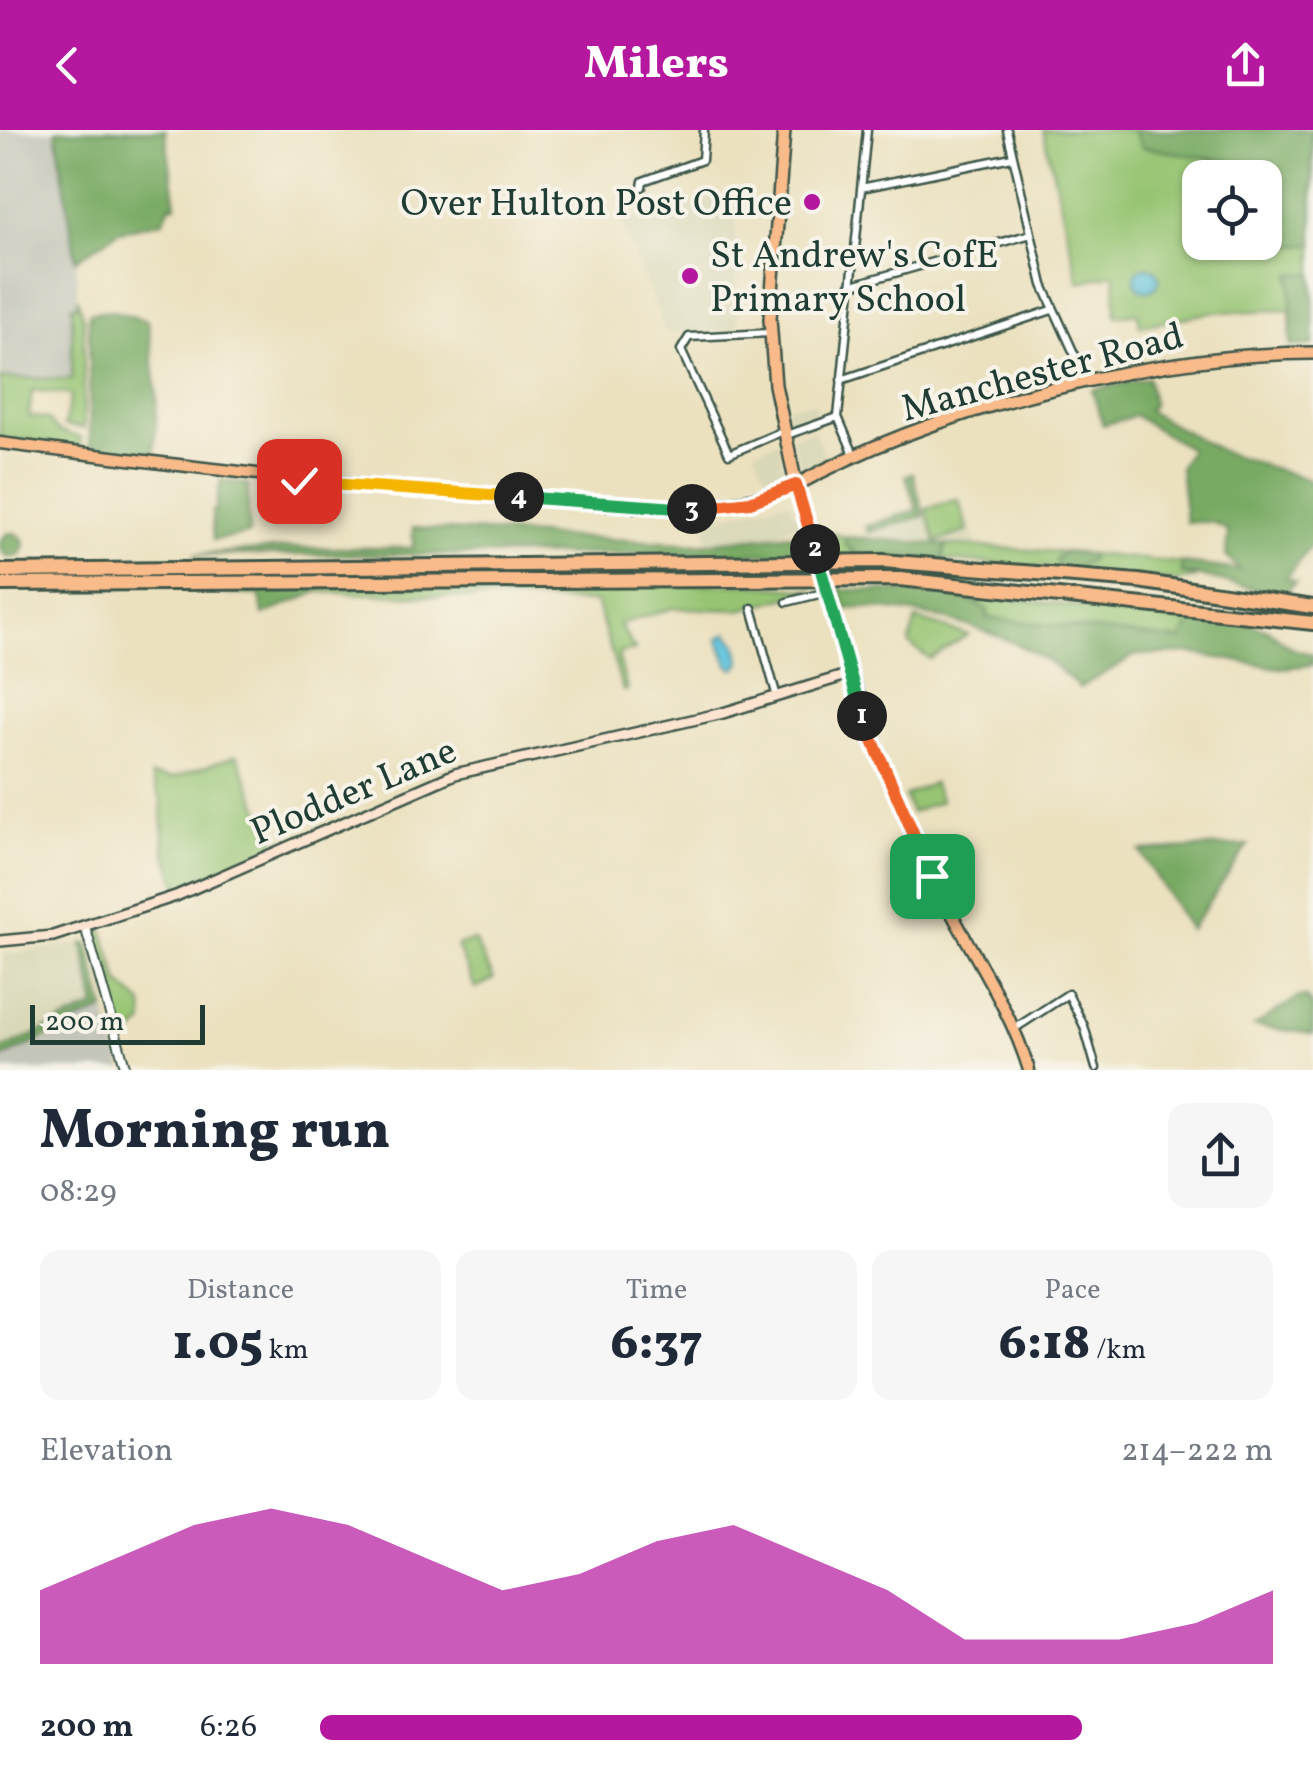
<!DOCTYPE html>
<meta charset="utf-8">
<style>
:root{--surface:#fff;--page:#f6f6f7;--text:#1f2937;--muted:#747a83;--accent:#b5179e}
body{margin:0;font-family:Vollkorn,serif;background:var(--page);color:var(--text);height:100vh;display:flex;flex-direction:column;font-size:38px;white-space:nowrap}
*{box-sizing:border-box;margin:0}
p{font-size:32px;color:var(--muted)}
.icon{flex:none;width:55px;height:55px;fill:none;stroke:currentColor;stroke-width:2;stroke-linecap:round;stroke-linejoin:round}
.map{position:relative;height:940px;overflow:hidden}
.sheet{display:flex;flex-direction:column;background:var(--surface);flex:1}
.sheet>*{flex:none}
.controls{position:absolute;left:1182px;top:30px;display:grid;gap:20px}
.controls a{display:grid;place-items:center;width:100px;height:100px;border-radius:20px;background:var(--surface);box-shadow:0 2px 8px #0004;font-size:50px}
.scale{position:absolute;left:30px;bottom:25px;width:175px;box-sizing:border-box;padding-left:10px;border:5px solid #1f3d34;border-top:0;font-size:28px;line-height:35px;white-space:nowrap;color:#1f3d34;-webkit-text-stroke:8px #f7f3e8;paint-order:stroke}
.pin{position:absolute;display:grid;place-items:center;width:85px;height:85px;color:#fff;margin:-42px;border-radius:20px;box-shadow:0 5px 15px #0006}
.km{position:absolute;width:50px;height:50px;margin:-25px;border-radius:50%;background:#222;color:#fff;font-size:28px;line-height:50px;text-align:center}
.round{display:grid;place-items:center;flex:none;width:105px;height:105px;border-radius:20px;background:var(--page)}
.headline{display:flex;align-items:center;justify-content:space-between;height:170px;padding:0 40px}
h1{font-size:55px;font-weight:800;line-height:75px}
.figures{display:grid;grid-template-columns:repeat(3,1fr);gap:15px;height:170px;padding:10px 40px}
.figures div{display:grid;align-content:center;border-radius:20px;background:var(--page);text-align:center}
.figures b{font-size:50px;font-weight:800}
.figures small{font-size:28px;font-weight:400}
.figures p{font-size:28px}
.chart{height:280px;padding:20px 40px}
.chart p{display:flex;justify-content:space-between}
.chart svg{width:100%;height:180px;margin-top:10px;fill:var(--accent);opacity:.7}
ul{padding:0 40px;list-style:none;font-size:32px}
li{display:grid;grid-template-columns:160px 120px 1fr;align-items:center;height:75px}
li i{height:25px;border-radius:12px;background:var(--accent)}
header{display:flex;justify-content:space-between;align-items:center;height:130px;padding:0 40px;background:var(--accent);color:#fff;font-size:45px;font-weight:800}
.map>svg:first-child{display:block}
.built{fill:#d8d7b6}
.industrial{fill:#c4c6b9}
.green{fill:#96c472;stroke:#5a8053;stroke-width:2.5;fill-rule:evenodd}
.forest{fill:#78aa64;stroke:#4c744c;stroke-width:2.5}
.water{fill:#5dc1da;stroke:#3e7f87;stroke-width:2.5}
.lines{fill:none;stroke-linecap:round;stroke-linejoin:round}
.minor-casing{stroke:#3e5649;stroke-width:11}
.tertiary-casing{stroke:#3e5649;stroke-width:12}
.secondary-casing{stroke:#3e5649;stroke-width:14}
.primary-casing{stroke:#3e5649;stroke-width:15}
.trunk-casing{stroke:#3e5649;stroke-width:16}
.motorway-casing{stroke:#3e5649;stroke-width:18}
.minor{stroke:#fff;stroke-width:6}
.tertiary{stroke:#fff;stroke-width:8}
.secondary{stroke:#fde4d1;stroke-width:9}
.primary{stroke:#fabb8b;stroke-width:10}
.trunk{stroke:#fabb8b;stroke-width:11}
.motorway{stroke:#fabb8b;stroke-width:12}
.primary-bridge-casing{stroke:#3e5649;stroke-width:15;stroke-linecap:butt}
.primary-bridge{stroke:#fabb8b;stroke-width:10}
.split-1-casing{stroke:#fff;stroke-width:20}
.split-2-casing{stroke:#fff;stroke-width:20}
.split-3-casing{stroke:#fff;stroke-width:20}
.split-4-casing{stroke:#fff;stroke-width:20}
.split-5-casing{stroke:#fff;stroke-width:20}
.split-6-casing{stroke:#fff;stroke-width:20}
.split-1{stroke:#f0652b;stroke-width:12}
.split-2{stroke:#22a559;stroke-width:12}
.split-3{stroke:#f0652b;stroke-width:12}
.split-4{stroke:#22a559;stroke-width:12}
.split-5{stroke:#f5b400;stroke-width:12}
.split-6{stroke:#f5b400;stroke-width:12}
.poi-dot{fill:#b5179e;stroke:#f7f3e8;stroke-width:4}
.labels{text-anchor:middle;stroke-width:8;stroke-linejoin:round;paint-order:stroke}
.poi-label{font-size:38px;fill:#1f3d34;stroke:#f7f3e8;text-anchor:end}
.street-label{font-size:38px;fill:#1f3d34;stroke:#f7f3e8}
</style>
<header><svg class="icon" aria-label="back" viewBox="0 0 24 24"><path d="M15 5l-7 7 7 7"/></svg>Milers<svg class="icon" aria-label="share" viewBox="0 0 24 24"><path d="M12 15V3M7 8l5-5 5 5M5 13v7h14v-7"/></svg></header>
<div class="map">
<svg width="1313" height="940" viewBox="0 0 1313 940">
<rect width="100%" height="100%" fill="#f7f3e8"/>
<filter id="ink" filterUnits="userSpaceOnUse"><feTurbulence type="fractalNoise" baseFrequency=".01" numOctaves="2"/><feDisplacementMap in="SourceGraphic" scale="20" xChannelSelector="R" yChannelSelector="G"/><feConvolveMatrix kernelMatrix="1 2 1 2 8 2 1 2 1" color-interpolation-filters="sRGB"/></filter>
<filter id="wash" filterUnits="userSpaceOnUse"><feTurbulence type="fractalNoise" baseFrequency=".0048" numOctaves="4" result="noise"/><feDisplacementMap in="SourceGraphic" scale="40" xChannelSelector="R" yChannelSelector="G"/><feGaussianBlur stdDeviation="2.25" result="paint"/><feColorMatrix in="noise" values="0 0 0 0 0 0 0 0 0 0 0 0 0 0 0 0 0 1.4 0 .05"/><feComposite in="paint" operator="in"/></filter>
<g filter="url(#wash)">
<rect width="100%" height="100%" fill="#ebe1bf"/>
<!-- built -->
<path class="built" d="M735,63L738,200L666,203L622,92Z
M815,272L820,292L791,300L785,277Z
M813,299L827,331L802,342L791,308Z
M780,310L785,347L771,357L755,321Z
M961,366L978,417L850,408L923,386L921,379Z
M789,370L801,393L780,401L782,407L708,412L702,386L733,384Z
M83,813L97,877L50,894L33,908L0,920L3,824Z"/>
<!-- industrial -->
<path class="industrial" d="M0,0H56L76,130L81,246L75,256H30L0,272Z
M105,880L123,940H0V928L48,909L55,898Z"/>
<!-- green -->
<path class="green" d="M1043,0H1313V215L1291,216L1290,180L1214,182L1140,196L1138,183L1116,186L1115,144L1079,152ZM1200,48H1265V112H1200Z
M77,168L84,189V298L64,296L71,265L32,260L29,286L48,289L58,301L81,308L80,317L0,308V248L72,249V175H78Z
M958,369L968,401L936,412L926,379Z
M823,401L845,407V414L859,427L830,425Z
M946,415L1064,422L1055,429L1060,439L943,430Z
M1091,424L1182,433L1181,443L1197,448L1176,451L1072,440L1090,430Z
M745,454L814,460L740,480L673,478L619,494L635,520L618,524L627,560L623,561L596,472L318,462V457Z
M973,465L1192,488L1182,510L986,488L979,472L951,466Z
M916,489L968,505L930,529L909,514Z
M237,625L272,707L279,714L179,759L165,721L161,670L151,646L173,648Z
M933,653L941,671L911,683L905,666Z
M102,797L119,853L143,874L144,893L124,912L93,806Z
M474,810L494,849L475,858L457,816Z"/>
<!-- forest -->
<path class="forest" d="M56,0H165L176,75H170L163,91L119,101L76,130Z
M1133,0H1311L1313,115L1289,116L1279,40L1142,17Z
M1313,143V215L1291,216V144Z
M113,181L148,191L157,267L154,325L90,316L89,183Z
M1148,248L1153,273L1148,281L1223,322L1313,351V413L1286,448L1296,452L1282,465C1247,460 1215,447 1181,443L1182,433L1240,440L1226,426L1228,401L1212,392H1186L1180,337L1190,319L1135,286L1103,295L1092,260Z
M913,343L924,386L868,402L866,396L917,380L906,346Z
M221,350L248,354L249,404L213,410L212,381H215Z
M413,398L697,414L801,403L804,424L193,425L286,418H413Z
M0 415a12 12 0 1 1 24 0a12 12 0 1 1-24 0Z
M845,407L946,415L943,430L859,427L845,414Z
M1064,422L1091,424L1090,430L1072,440L1060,439L1055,429Z
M318,457V462L263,485L260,465L221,463L220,459Z
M839,459C875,462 962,457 988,481L987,488L1181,510L1192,488C1213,487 1245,491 1265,499C1286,508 1278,518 1313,524V535L1279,538L1190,523L1136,525L1079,558C1033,505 912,473 844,479Z
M1248,715L1190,800L1140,721Z
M83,813L88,814L105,880C67,894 38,913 0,928V920C34,907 62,889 96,877Z
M1299,867H1306L1313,877V904L1254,896Z"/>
<!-- water -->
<path class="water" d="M1135 149a12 12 0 1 1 24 0a12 12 0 1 1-24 0Z
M727,503L737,514L741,533L735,539L728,535L718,508Z"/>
</g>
<g filter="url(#ink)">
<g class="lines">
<defs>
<path id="minor" d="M1007,0L1043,155L1087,252
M642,57L643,51L702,30L704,0
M861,58L1012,27
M849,156L1031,104
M770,203L689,207L681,220L729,324L783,301
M841,250L1052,180
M787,305L838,287
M855,327L838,287L867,0
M787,472L827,462
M752,478L777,567
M1014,899L1068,864L1084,896L1096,938"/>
<path id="tertiary" d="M85,796L126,940"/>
<path id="secondary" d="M0,811L53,806L176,766L455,644L723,583L850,544"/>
<path id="primary" d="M0,313C173,335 345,356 520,367C614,374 706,391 796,355L813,413
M827,462C856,565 889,659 937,755C967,817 1009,874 1029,940"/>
<path id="trunk" d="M784,0L770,189L775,255L796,355C938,277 1152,224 1313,223"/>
<path id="motorway" d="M0,441L883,431L1138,451L1313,477
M0,454L900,449L1313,493"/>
</defs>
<!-- minor casing -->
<use href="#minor" class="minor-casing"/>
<!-- tertiary casing -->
<use href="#tertiary" class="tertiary-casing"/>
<!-- secondary casing -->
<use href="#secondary" class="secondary-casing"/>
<!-- primary casing -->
<use href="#primary" class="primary-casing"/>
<!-- trunk casing -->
<use href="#trunk" class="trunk-casing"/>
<!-- motorway casing -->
<use href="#motorway" class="motorway-casing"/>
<!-- minor -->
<use href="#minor" class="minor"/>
<!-- tertiary -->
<use href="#tertiary" class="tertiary"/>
<!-- secondary -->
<use href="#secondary" class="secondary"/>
<!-- primary -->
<use href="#primary" class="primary"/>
<!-- trunk -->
<use href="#trunk" class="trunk"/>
<!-- motorway -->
<use href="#motorway" class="motorway"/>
<defs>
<path id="primary-bridge" d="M813,413L827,462"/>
</defs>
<!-- primary-bridge casing -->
<use href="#primary-bridge" class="primary-bridge-casing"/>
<!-- primary-bridge -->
<use href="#primary-bridge" class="primary-bridge"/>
</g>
</g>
<g class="lines" filter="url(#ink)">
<defs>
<path id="split-1" d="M862,586L932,746"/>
<path id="split-2" d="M815,419L862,586"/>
<path id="split-3" d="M692,379L750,372L796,355L815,419"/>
<path id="split-4" d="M519,367L692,379"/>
<path id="split-5" d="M345,355L519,367"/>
<path id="split-6" d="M299,351L345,355"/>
</defs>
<!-- split-1 casing -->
<use href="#split-1" class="split-1-casing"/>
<!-- split-2 casing -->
<use href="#split-2" class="split-2-casing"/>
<!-- split-3 casing -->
<use href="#split-3" class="split-3-casing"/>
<!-- split-4 casing -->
<use href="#split-4" class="split-4-casing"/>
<!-- split-5 casing -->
<use href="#split-5" class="split-5-casing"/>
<!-- split-6 casing -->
<use href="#split-6" class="split-6-casing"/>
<!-- split-1 -->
<use href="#split-1" class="split-1"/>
<!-- split-2 -->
<use href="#split-2" class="split-2"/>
<!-- split-3 -->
<use href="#split-3" class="split-3"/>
<!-- split-4 -->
<use href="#split-4" class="split-4"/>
<!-- split-5 -->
<use href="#split-5" class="split-5"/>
<!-- split-6 -->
<use href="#split-6" class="split-6"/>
</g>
<!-- markers -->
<g class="poi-dot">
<circle cx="812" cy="72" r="10"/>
<circle cx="690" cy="146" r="10"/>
</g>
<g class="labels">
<!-- poi labels -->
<g class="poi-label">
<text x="792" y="85">Over Hulton Post Office</text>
<text x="710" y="137" text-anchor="start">St Andrew's CofE<tspan x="710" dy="44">Primary School</tspan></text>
</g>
<!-- street labels -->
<g class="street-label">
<text transform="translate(1042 241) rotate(-15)" y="13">Manchester Road</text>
<text transform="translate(353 660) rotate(-23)" y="13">Plodder Lane</text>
</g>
</g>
</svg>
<div class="controls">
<a><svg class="icon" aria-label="locate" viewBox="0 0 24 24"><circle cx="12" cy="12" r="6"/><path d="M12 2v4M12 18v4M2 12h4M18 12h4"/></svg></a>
</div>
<div class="scale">200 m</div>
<div class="pin" style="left:932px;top:746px;background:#1e9e55"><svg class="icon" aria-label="arrive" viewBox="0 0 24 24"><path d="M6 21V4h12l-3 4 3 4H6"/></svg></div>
<div class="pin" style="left:299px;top:351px;background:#d93025"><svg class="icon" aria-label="check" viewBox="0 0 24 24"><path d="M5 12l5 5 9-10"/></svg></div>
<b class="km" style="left:862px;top:586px">1</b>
<b class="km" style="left:815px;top:419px">2</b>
<b class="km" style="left:692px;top:379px">3</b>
<b class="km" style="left:519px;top:367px">4</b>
</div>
<section class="sheet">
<div class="headline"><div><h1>Morning run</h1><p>08:29</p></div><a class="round"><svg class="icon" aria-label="share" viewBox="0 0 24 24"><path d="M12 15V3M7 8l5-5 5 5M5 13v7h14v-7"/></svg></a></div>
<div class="figures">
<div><p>Distance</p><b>1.05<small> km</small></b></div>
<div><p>Time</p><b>6:37</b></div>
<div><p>Pace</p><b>6:18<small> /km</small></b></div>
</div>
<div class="chart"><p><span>Elevation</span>214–222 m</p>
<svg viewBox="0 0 160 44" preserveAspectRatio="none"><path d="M0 44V26L10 18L20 10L30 6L40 10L50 18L60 26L70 22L80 14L90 10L100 18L110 26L120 38L130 38L140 38L150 34L160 26V44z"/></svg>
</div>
<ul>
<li><b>200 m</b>6:26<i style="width:80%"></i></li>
</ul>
</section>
